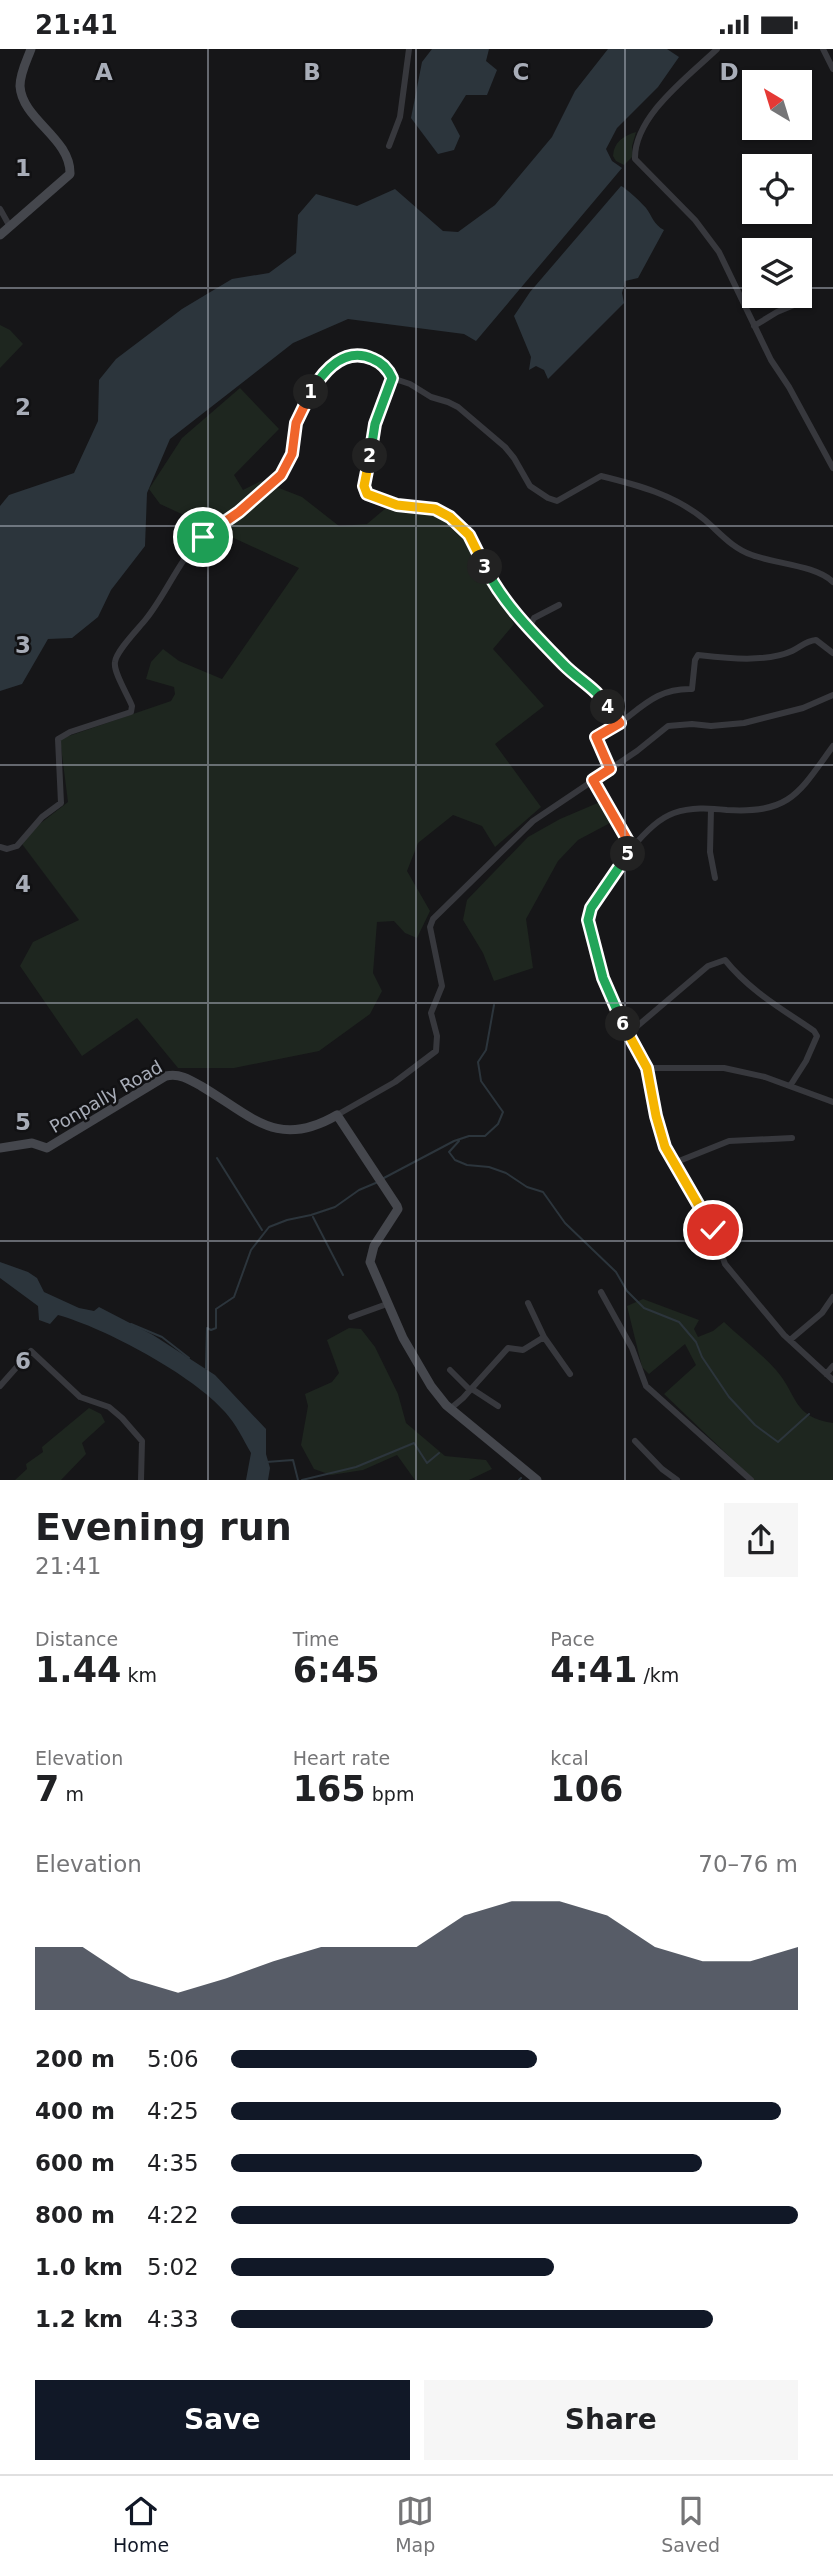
<!DOCTYPE html>
<meta charset="utf-8">
<style>
:root{--surface:#fff;--page:#f6f6f6;--text:#202124;--muted:#757577;--line:#e0e0e0;--accent:#111827}
body{margin:0;font-family:"DejaVu Sans",sans-serif;background:var(--page);color:var(--text);height:100vh;display:flex;flex-direction:column;font-size:26px;white-space:nowrap}
*{box-sizing:border-box;margin:0}
p{font-size:23px;color:var(--muted)}
.icon{flex:none;width:38px;height:38px;fill:none;stroke:currentColor;stroke-width:2;stroke-linecap:round;stroke-linejoin:round}
.map{position:relative;height:1431px;overflow:hidden}
.sheet{display:flex;flex-direction:column;background:var(--surface);flex:1}
.sheet>*{flex:none}
.needle{width:46px;rotate:322deg}
.controls{position:absolute;left:742px;top:21px;display:grid;gap:14px}
.controls a{display:grid;place-items:center;width:70px;height:70px;border-radius:0px;background:var(--surface);box-shadow:0 2px 5px #0004;font-size:35px}
.pin{position:absolute;display:grid;place-items:center;width:60px;height:60px;color:#fff;margin:-30px;border:4px solid #fff;border-radius:50%;box-shadow:0 2px 7px #0007}
.km{position:absolute;width:35px;height:35px;margin:-18px;border-radius:50%;background:#222;color:#fff;font-size:19px;line-height:35px;text-align:center}
.round{display:grid;place-items:center;flex:none;width:74px;height:74px;border-radius:0px;background:var(--page)}
.summary{display:flex;align-items:center;justify-content:space-between;height:119px;padding:0 35px}
h1{font-size:38px;font-weight:700;line-height:52px}
.metrics{display:grid;grid-template-columns:repeat(3,1fr);gap:10px;height:119px;padding:7px 35px}
.metrics div{display:grid;align-content:center}
.metrics b{font-size:35px;font-weight:700}
.metrics small{font-size:19px;font-weight:400}
.metrics p{font-size:19px}
.chart{height:196px;padding:14px 35px}
.chart p{display:flex;justify-content:space-between}
.chart svg{width:100%;height:126px;margin-top:7px;fill:var(--accent);opacity:.7}
.action{display:flex;gap:14px;margin-top:auto;padding:14px 35px}
.action a{flex:1;height:80px;border-radius:0px;background:var(--accent);color:#fff;font-size:28px;font-weight:700;line-height:80px;text-align:center}
.action a+a{background:var(--page);color:var(--text)}
ul{padding:0 35px;list-style:none;font-size:23px}
li{display:grid;grid-template-columns:112px 84px 1fr;align-items:center;height:52px}
li i{height:18px;border-radius:9px;background:var(--accent)}
.status{display:flex;justify-content:space-between;align-items:center;height:49px;padding:0 35px;background:var(--surface);direction:ltr}
.status svg{height:19px;fill:currentColor}
.menu{display:flex;justify-content:space-around;align-items:center;height:98px;border-top:2px solid var(--line);background:var(--surface);font-size:19px;color:var(--muted)}
.menu a{display:grid;justify-items:center;gap:4px}
.menu .current{color:var(--accent)}
.map>svg:first-child{display:block}
.green{fill:#1e261f}
.water{fill:#2c353c}
.lines{fill:none;stroke-linecap:round;stroke-linejoin:round}
.stream{stroke:#2c353c;stroke-width:2}
.minor{stroke:#37383d;stroke-width:6}
.secondary{stroke:#45474d;stroke-width:9}
.split-1-casing{stroke:#fff;stroke-width:14}
.split-2-casing{stroke:#fff;stroke-width:14}
.split-3-casing{stroke:#fff;stroke-width:14}
.split-4-casing{stroke:#fff;stroke-width:14}
.split-5-casing{stroke:#fff;stroke-width:14}
.split-6-casing{stroke:#fff;stroke-width:14}
.split-7-casing{stroke:#fff;stroke-width:14}
.split-1{stroke:#f0652b;stroke-width:9}
.split-2{stroke:#22a559;stroke-width:9}
.split-3{stroke:#f5b400;stroke-width:9}
.split-4{stroke:#22a559;stroke-width:9}
.split-5{stroke:#f0652b;stroke-width:9}
.split-6{stroke:#22a559;stroke-width:9}
.split-7{stroke:#f5b400;stroke-width:9}
.grid{fill:none;stroke:#a8adb8;stroke-width:2;stroke-opacity:0.55}
.labels{text-anchor:middle;stroke-width:5;stroke-linejoin:round;paint-order:stroke}
.street-label{font-size:18px;fill:#a8adb8;stroke:#111113}
.grid-label{font-size:23px;text-anchor:middle;font-weight:bold;fill:#a8adb8;stroke:#111113;stroke-width:5;stroke-linejoin:round;paint-order:stroke}
</style>
<div class="status"><b>21:41</b><svg viewBox="0 0 49 12"><path d="M0 12V9h3v3zM5 12V6h3v6zM10 12V3h3v9zM15 12V0h3v12zM26 1h20v11H26zM47 4h2v5h-2z"/></svg></div>
<div class="map">
<svg width="833" height="1431" viewBox="0 0 833 1431">
<rect width="100%" height="100%" fill="#161618"/>
<!-- green -->
<path class="green" d="M636,83L632,97L633,107L624,116L616,112L613,107C614,93 623,87 636,83Z
M0,276L10,281L23,295L0,319Z
M240,339L279,380L234,426L243,441L261,432L302,448L339,477L367,475L386,459L430,463L459,480L514,575L493,600L544,657L495,695L541,758L495,798L482,777L453,766L418,794L407,822L430,862L417,889L405,884L394,872L377,873L373,924L382,942L370,965L319,1002L234,1019H178L137,969L82,1007L20,917L33,893L79,871L19,791L68,753L60,690L171,652L175,645L174,638L146,630L151,613L163,600L179,612L222,630L299,519L160,455L149,440L182,389Z
M600,753L610,774L578,791L558,812L526,870L533,919L494,932L483,904L463,871L467,851L528,788L560,770Z
M643,1250L699,1271L694,1280L698,1288L713,1282L724,1273C741,1289 761,1304 776,1321C798,1346 792,1368 833,1374V1431H754L664,1345L696,1316L685,1295L649,1325L642,1318L627,1257Z
M349,1279L361,1280L375,1298L398,1345L406,1374L445,1407L486,1411L492,1420L469,1431H415L397,1406L363,1421L331,1426L314,1420L301,1396L308,1357L305,1345L332,1333L339,1324L327,1291Z
M89,1359L101,1365L105,1373L82,1394L86,1405L61,1431H15L27,1420L26,1415L43,1403L42,1398Z"/>
<!-- water -->
<path class="water" d="M432,0H489L486,12L497,21L487,46H466L451,70L460,87L454,101L438,105L411,69L422,13Z
M608,0H667L679,8L658,38L617,79L606,100L612,112L622,119L476,292L464,285L348,270L293,294L170,390L147,444L145,497L111,541L98,568L72,589L48,590L22,635L0,642V457L9,446L74,424L98,372L99,331L116,310L182,260L232,230L269,224L296,204L298,166L316,145L357,157L395,140L443,182L458,183L495,156L552,88L575,42Z
M621,137C626,139 643,155 646,159C652,167 654,176 664,181L638,229L625,232L622,244L624,254L548,330L544,321L536,317L529,321L531,308L514,267L530,243Z
M0,1213L28,1223L37,1229L44,1243L79,1259L94,1262L99,1258L153,1286L215,1326L266,1380V1405L270,1419L268,1431H246L251,1404C243,1390 236,1375 225,1363C193,1326 105,1279 58,1266L50,1275L39,1271L38,1257L0,1229Z"/>
<g class="lines">
<!-- stream -->
<path class="stream" d="M459,1092L449,1103L455,1111L467,1116L489,1118L506,1124L527,1138L543,1143L565,1174L616,1223L627,1242L644,1259L679,1273L696,1293L702,1308L729,1348L755,1376L778,1393L809,1365
M217,1109L262,1181
M382,1130L454,1092L469,1087H485L498,1075L503,1063L481,1032L478,1013L486,1001L494,956
M313,1168L343,1226
M131,1275L162,1288L189,1309
M206,1320L207,1279L211,1281L216,1279V1260L234,1248L251,1201L269,1178L287,1171L311,1166L335,1158L359,1141L378,1133
M266,1413L293,1411L298,1431
M302,1431L356,1418L414,1394L427,1414L439,1404
M519,1431L521,1429"/>
<!-- minor -->
<path class="minor" d="M717,0C689,27 634,67 635,110L695,171L719,203L771,311L789,338L833,419
M823,0L833,20
M389,97L400,68L409,0
M0,160L9,176
M754,277L777,263L806,251
M392,329L410,335L431,348L448,353L458,358L505,398L514,409L530,437L548,449L557,452L601,427C638,436 675,446 705,471C720,484 732,499 752,506C776,515 815,516 833,533
M529,579L534,569L559,556
M833,697C799,744 790,765 727,761C709,759 691,758 674,764C642,775 609,831 591,859L588,877L599,907L603,929L628,985L647,1019L656,1067L665,1099L713,1181L725,1215L784,1286L833,1331
M610,720L596,688C604,683 613,680 620,674C644,656 659,639 692,640L695,611L698,606C725,609 766,614 792,602C801,598 805,592 816,591L833,604
M592,731L632,799
M711,760L710,803L715,829
M0,798L7,800L17,797L42,768L61,754L58,690L70,683L131,663L132,657C128,646 113,623 115,613C116,602 138,580 146,570C167,544 179,510 204,487C228,465 259,452 280,427C296,408 291,383 301,362C313,337 337,295 369,308C381,313 387,318 392,329L375,375L364,437L367,445L397,456L435,460L462,476L510,557L566,617L597,643L620,674
M628,985L708,917L725,911C750,942 782,960 814,982L817,987L806,1012L790,1037
M647,1019H724L765,1028L833,1053
M337,1066L395,1033L436,1002L437,987L431,964L442,937L430,878L433,870L533,772L637,702L668,677L692,675L711,677L744,674L803,659L833,646
M674,1114L729,1092L792,1089
M601,1243L632,1299L646,1337L751,1431
M528,1254L544,1288L570,1325
M351,1268L387,1255
M790,1291L822,1264L833,1248
M450,1321L470,1341
M826,1325L833,1317
M0,1337L31,1302L80,1348L109,1358L122,1369L142,1392L141,1431
M472,1340L498,1357
M450,1360L463,1349L508,1299L523,1301L544,1288
M635,1392L662,1420L677,1431"/>
<!-- secondary -->
<path class="secondary" d="M0,186L70,125C71,89 22,71 20,37C20,24 27,11 31,0
M0,1099L32,1094L47,1099L166,1027C179,1024 189,1030 201,1037C252,1067 277,1101 337,1066L397,1157L398,1160L374,1197L370,1213L403,1289L431,1337L446,1356L537,1431"/>
</g>
<g class="lines">
<defs>
<path id="split-1" d="M203,488L239,463L281,426L292,405L296,374L311,343"/>
<path id="split-2" d="M311,343C324,321 345,297 373,310C383,314 388,320 392,329L375,375L370,407"/>
<path id="split-3" d="M370,407L364,437L367,445L397,456L435,460L450,468L469,486L485,518"/>
<path id="split-4" d="M485,518C503,555 535,586 564,616C579,631 597,640 608,658"/>
<path id="split-5" d="M608,658L620,674L596,688L610,720L593,731L632,799L628,805"/>
<path id="split-6" d="M623,975L603,929L588,871L591,859L628,805"/>
<path id="split-7" d="M623,975L647,1019L656,1067L665,1098L713,1181"/>
</defs>
<!-- split-1 casing -->
<use href="#split-1" class="split-1-casing"/>
<!-- split-2 casing -->
<use href="#split-2" class="split-2-casing"/>
<!-- split-3 casing -->
<use href="#split-3" class="split-3-casing"/>
<!-- split-4 casing -->
<use href="#split-4" class="split-4-casing"/>
<!-- split-5 casing -->
<use href="#split-5" class="split-5-casing"/>
<!-- split-6 casing -->
<use href="#split-6" class="split-6-casing"/>
<!-- split-7 casing -->
<use href="#split-7" class="split-7-casing"/>
<!-- split-1 -->
<use href="#split-1" class="split-1"/>
<!-- split-2 -->
<use href="#split-2" class="split-2"/>
<!-- split-3 -->
<use href="#split-3" class="split-3"/>
<!-- split-4 -->
<use href="#split-4" class="split-4"/>
<!-- split-5 -->
<use href="#split-5" class="split-5"/>
<!-- split-6 -->
<use href="#split-6" class="split-6"/>
<!-- split-7 -->
<use href="#split-7" class="split-7"/>
</g>
<!-- grid -->
<path class="grid" d="M208,0V1431M416,0V1431M625,0V1431M0,239H754M800,239H833M0,477H833M0,716H833M0,954H833M0,1192H833"/>
<g class="labels">
<!-- street labels -->
<g class="street-label">
<text transform="translate(106 1048) rotate(-30)" y="6">Ponpally Road</text>
</g>
</g>
<g class="grid-label">
<text x="104" y="31">A</text>
<text x="312" y="31">B</text>
<text x="521" y="31">C</text>
<text x="729" y="31">D</text>
<text x="23" y="127">1</text>
<text x="23" y="366">2</text>
<text x="23" y="604">3</text>
<text x="23" y="843">4</text>
<text x="23" y="1081">5</text>
<text x="23" y="1320">6</text>
</g>
</svg>
<div class="controls">
<a><svg class="needle" viewBox="-14 -14 28 28"><path d="M0-13l5 13h-10z" fill="#e53935"/><path d="M0 13l5-13h-10z" fill="#757577"/></svg></a>
<a><svg class="icon" aria-label="locate" viewBox="0 0 24 24"><circle cx="12" cy="12" r="6"/><path d="M12 2v4M12 18v4M2 12h4M18 12h4"/></svg></a>
<a><svg class="icon" aria-label="layers" viewBox="0 0 24 24"><path d="M12 4l9 5-9 5-9-5zM3 14l9 5 9-5"/></svg></a>
</div>
<div class="pin" style="left:203px;top:488px;background:#1e9e55"><svg class="icon" aria-label="arrive" viewBox="0 0 24 24"><path d="M6 21V4h12l-3 4 3 4H6"/></svg></div>
<div class="pin" style="left:713px;top:1181px;background:#d93025"><svg class="icon" aria-label="check" viewBox="0 0 24 24"><path d="M5 12l5 5 9-10"/></svg></div>
<b class="km" style="left:311px;top:343px">1</b>
<b class="km" style="left:370px;top:407px">2</b>
<b class="km" style="left:485px;top:518px">3</b>
<b class="km" style="left:608px;top:658px">4</b>
<b class="km" style="left:628px;top:805px">5</b>
<b class="km" style="left:623px;top:975px">6</b>
</div>
<section class="sheet">
<div class="summary"><div><h1>Evening run</h1><p>21:41</p></div><a class="round"><svg class="icon" aria-label="share" viewBox="0 0 24 24"><path d="M12 15V3M7 8l5-5 5 5M5 13v7h14v-7"/></svg></a></div>
<div class="metrics">
<div><p>Distance</p><b>1.44<small> km</small></b></div>
<div><p>Time</p><b>6:45</b></div>
<div><p>Pace</p><b>4:41<small> /km</small></b></div>
</div>
<div class="metrics">
<div><p>Elevation</p><b>7<small> m</small></b></div>
<div><p>Heart rate</p><b>165<small> bpm</small></b></div>
<div><p>kcal</p><b>106</b></div>
</div>
<div class="chart"><p><span>Elevation</span>70–76 m</p>
<svg viewBox="0 0 160 44" preserveAspectRatio="none"><path d="M0 44V22L10 22L20 33L30 38L40 33L50 27L60 22L70 22L80 22L90 11L100 6L110 6L120 11L130 22L140 27L150 27L160 22V44z"/></svg>
</div>
<ul>
<li><b>200 m</b>5:06<i style="width:54%"></i></li>
<li><b>400 m</b>4:25<i style="width:97%"></i></li>
<li><b>600 m</b>4:35<i style="width:83%"></i></li>
<li><b>800 m</b>4:22<i style="width:100%"></i></li>
<li><b>1.0 km</b>5:02<i style="width:57%"></i></li>
<li><b>1.2 km</b>4:33<i style="width:85%"></i></li>
</ul>
<div class="action"><a>Save</a><a>Share</a></div>
</section>
<nav class="menu">
<a class="current"><svg class="icon" aria-label="home" viewBox="0 0 24 24"><path d="M3 11l9-7 9 7M6 9v11h12V9"/></svg>Home</a>
<a><svg class="icon" aria-label="map" viewBox="0 0 24 24"><path d="M3 6l6-2 6 2 6-2v14l-6 2-6-2-6 2zM9 4v14M15 6v14"/></svg>Map</a>
<a><svg class="icon" aria-label="saved" viewBox="0 0 24 24"><path d="M7 4h10v16l-5-4-5 4z"/></svg>Saved</a>
</nav>
